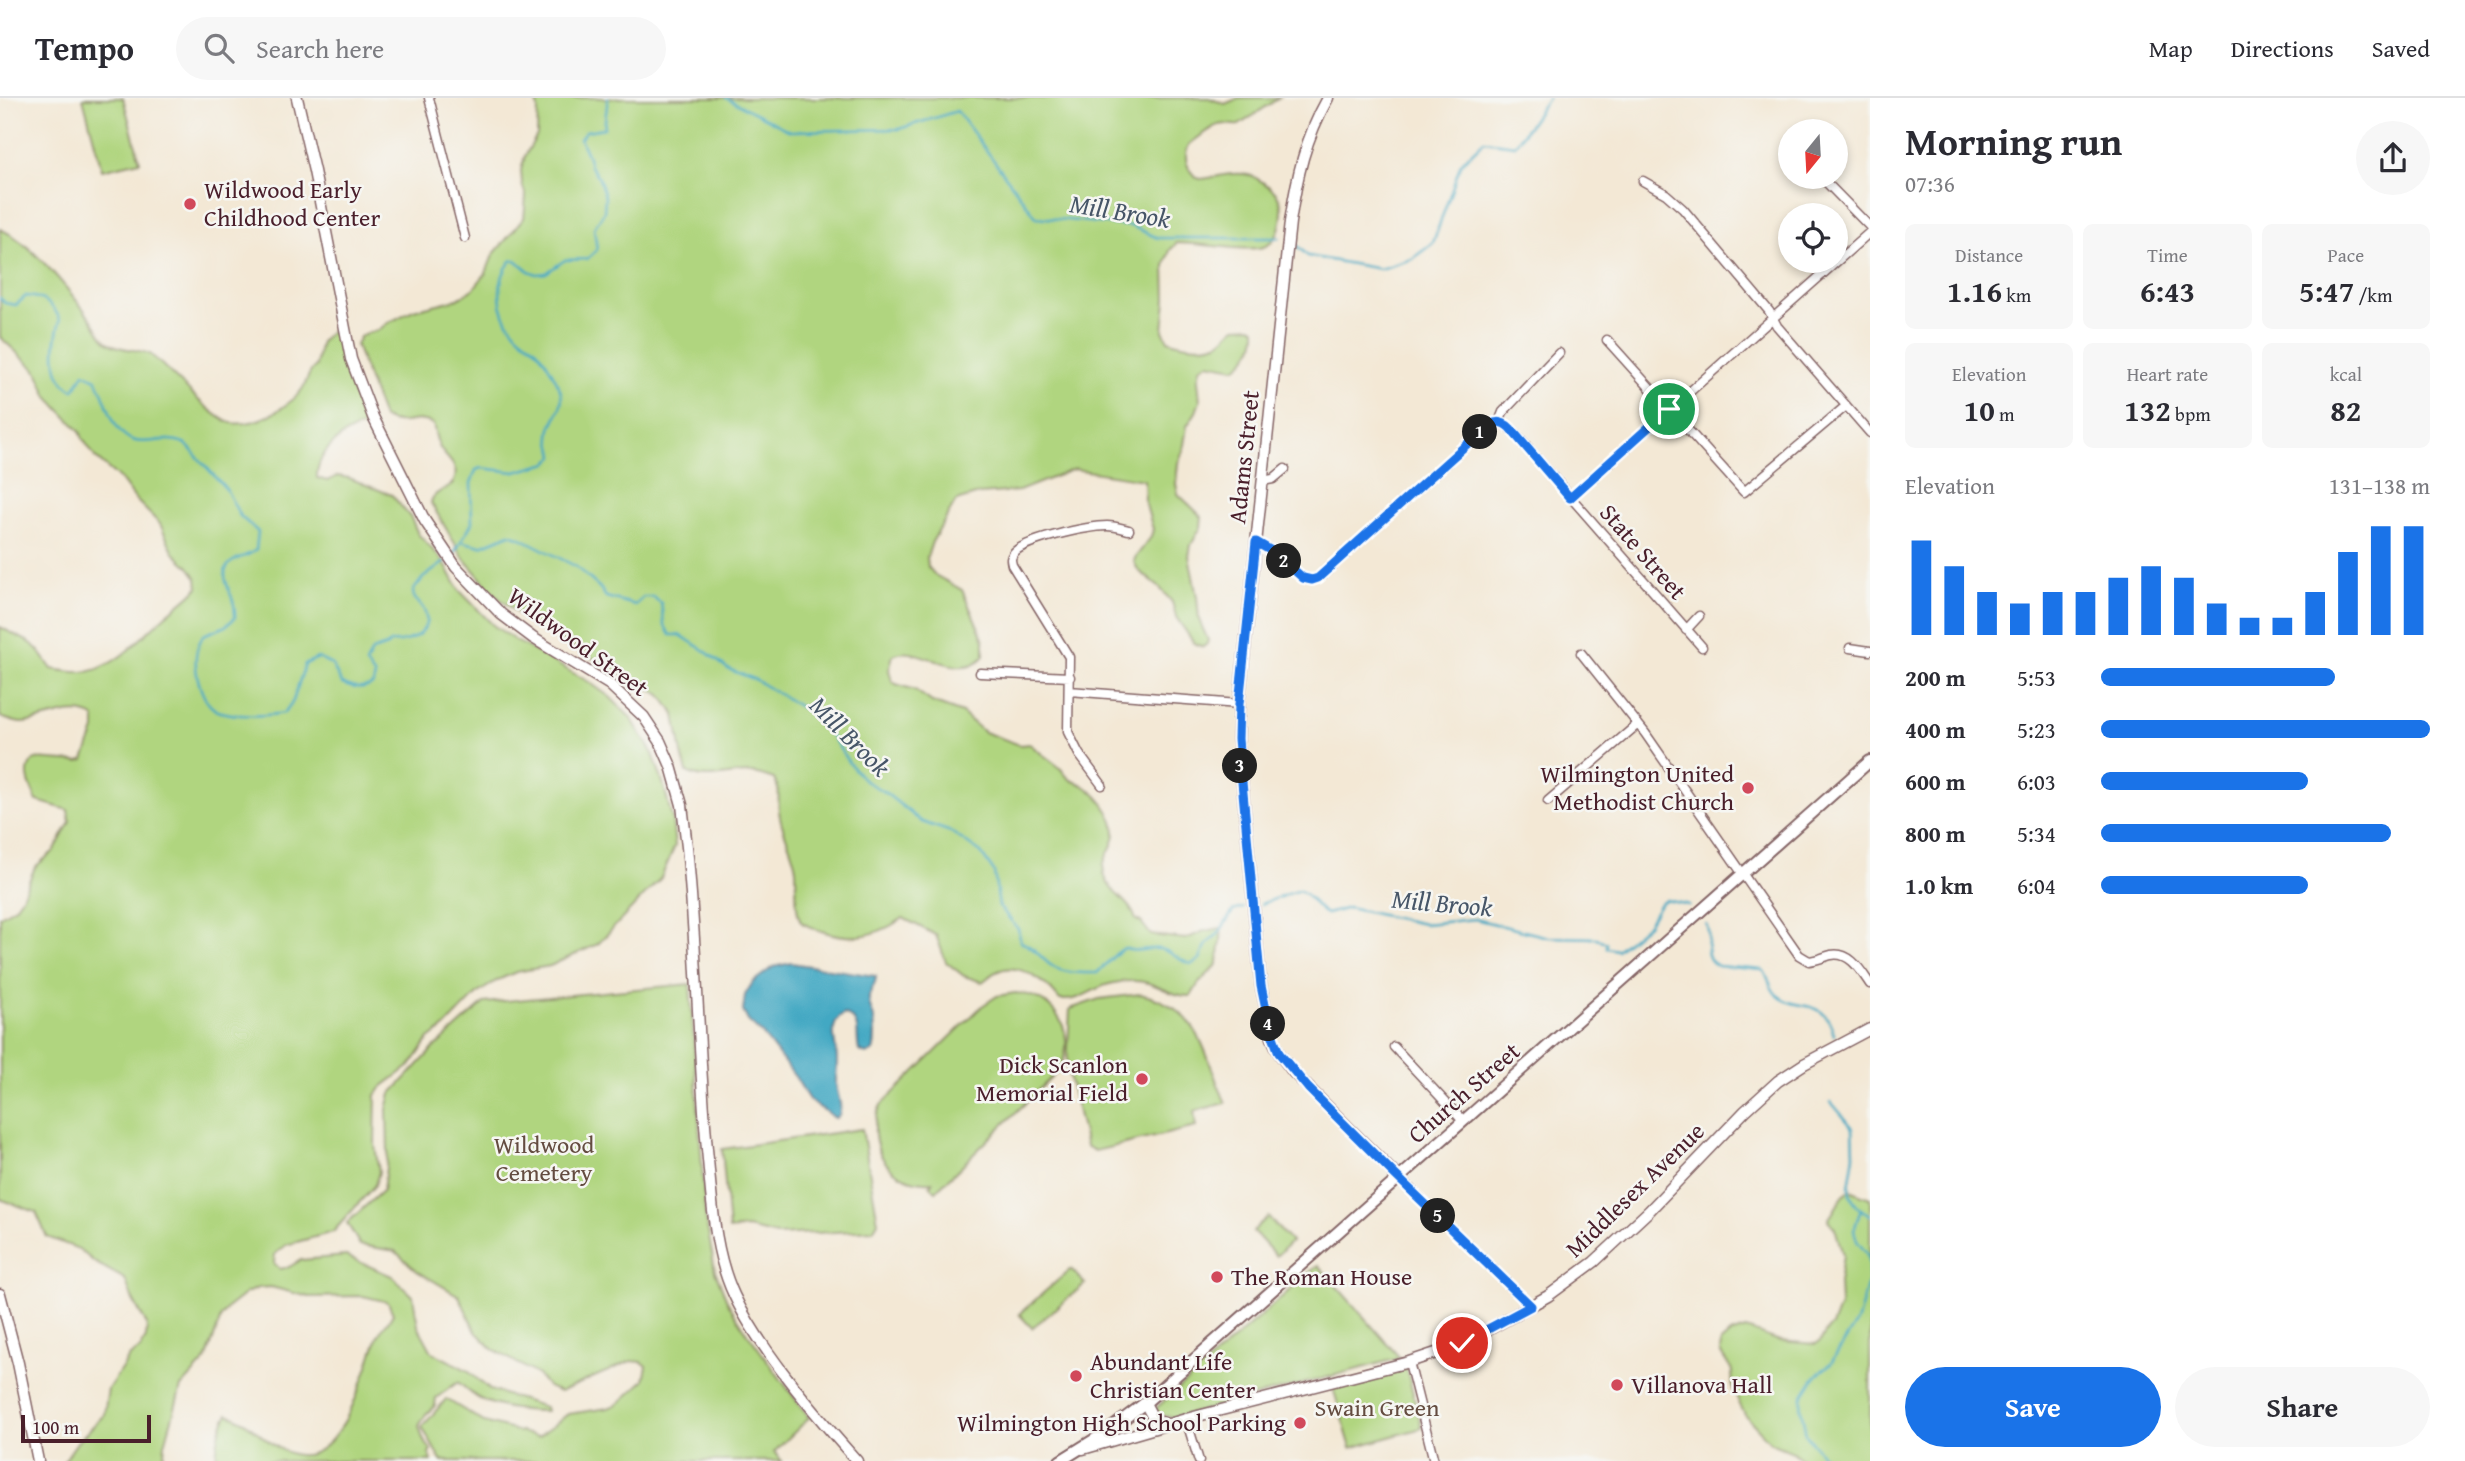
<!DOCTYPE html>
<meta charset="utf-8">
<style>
:root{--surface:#fff;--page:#f7f7f7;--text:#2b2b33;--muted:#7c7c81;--line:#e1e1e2;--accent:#1a73e8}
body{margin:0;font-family:"Gentium Book Plus",serif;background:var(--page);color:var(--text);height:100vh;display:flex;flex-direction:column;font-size:26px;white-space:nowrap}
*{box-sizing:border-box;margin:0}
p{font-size:23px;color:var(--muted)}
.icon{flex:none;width:38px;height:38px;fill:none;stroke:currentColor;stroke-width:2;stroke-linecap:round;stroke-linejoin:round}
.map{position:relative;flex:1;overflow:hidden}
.sheet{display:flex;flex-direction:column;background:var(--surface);width:595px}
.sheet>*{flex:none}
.needle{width:46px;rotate:198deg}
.tools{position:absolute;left:1778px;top:21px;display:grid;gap:14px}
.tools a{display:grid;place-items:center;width:70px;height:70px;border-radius:50%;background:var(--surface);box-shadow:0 4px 10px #0003;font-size:35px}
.scale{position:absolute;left:21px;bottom:18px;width:130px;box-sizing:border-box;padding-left:7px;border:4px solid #4a1f2b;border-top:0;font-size:19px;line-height:24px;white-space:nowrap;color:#4a1f2b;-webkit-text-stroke:5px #f6f6f2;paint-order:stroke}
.pin{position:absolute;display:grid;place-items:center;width:60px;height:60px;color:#fff;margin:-30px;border:4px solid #fff;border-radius:50%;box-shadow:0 2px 7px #0007}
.km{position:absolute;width:35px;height:35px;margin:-18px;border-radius:50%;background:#222;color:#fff;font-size:19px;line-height:35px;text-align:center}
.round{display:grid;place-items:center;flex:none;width:74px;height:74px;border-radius:37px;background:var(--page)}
.summary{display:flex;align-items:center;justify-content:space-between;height:119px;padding:0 35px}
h1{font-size:38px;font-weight:700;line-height:52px}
.metrics{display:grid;grid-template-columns:repeat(3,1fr);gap:10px;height:119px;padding:7px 35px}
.metrics div{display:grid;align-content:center;border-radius:10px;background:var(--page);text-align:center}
.metrics b{font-size:30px;font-weight:700}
.metrics small{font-size:19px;font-weight:400}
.metrics p{font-size:19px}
.chart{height:196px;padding:14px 35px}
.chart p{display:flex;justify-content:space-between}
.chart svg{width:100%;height:126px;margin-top:7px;stroke:var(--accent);stroke-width:6}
.primary-button{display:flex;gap:14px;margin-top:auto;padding:14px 35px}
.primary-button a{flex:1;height:80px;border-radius:42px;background:var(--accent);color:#fff;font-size:28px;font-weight:700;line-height:80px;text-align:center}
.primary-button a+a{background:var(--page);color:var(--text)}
ul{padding:0 35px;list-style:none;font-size:23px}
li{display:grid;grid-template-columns:112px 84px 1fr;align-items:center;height:52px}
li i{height:18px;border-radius:9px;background:var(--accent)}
header{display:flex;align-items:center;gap:42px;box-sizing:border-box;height:98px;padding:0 35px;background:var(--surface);border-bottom:2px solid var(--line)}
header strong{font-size:33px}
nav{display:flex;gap:38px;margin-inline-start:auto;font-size:24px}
.search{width:490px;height:63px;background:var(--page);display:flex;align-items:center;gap:18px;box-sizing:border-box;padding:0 24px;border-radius:38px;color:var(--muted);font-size:26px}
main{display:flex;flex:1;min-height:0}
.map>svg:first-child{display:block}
.green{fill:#b0d57f;stroke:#7d7a55;stroke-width:2}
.water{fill:#43a8c3;stroke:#466477;stroke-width:2}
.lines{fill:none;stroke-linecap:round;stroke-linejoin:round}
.stream{stroke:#43a8c3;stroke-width:2.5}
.minor-casing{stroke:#856566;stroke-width:11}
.tertiary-casing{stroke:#856566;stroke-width:13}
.secondary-casing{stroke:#856566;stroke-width:14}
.minor{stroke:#fff;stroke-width:8}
.tertiary{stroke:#fff;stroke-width:10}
.secondary{stroke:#fff;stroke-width:10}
.route-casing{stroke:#fff;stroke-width:14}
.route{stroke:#1a73e8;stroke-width:9}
.poi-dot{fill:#d1495b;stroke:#f6f6f2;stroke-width:2.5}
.labels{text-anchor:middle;stroke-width:5;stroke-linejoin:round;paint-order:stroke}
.poi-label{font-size:24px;fill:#4a1f2b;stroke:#f6f6f2;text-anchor:start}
.street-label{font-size:24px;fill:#4a1f2b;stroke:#f6f6f2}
.park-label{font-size:24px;fill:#644c40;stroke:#f6f6f2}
.water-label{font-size:26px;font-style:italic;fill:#475668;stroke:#f6f6f2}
</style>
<header>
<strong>Tempo</strong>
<div class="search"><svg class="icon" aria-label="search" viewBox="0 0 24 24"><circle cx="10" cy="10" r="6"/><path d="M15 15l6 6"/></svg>Search here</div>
<nav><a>Map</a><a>Directions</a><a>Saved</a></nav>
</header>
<main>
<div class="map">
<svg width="1870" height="1363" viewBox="0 0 1870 1363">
<rect width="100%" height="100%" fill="#f6f6f2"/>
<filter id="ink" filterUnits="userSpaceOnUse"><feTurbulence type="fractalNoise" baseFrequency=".0143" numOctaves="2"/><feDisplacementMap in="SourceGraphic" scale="14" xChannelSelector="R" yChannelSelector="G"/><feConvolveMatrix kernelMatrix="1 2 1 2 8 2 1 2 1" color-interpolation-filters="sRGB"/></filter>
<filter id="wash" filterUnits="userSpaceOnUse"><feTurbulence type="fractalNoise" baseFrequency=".00686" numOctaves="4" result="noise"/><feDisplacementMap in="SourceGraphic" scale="28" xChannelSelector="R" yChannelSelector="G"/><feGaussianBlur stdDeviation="1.57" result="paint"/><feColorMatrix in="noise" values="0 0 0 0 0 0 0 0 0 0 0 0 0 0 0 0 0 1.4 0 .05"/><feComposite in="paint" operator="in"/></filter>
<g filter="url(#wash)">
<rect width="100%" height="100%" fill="#f3e8d5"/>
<!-- green -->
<path class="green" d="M83,0H123L140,63L102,72Z
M534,0H1209L1225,6L1239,0H1279L1239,27C1231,28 1224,24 1216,28C1212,30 1191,44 1189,47C1182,59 1188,76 1200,81C1215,80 1233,73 1248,77C1257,79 1274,91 1278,98C1286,113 1281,144 1263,149C1245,154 1199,145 1177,145L1170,152L1165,168L1166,201L1163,233L1168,242C1181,247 1205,251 1219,244C1225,241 1230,233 1236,229L1252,228L1256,231C1257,247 1248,261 1235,270L1208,265L1200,270L1198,282L1200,303L1196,314L1187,328L1183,353L1178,365L1176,386L1178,396L1202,419L1201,429L1191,447L1189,458L1197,499L1199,522L1208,542L1207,546L1203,549L1194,545L1176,519L1172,504L1160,490L1138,472L1134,464L1135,460L1151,439L1153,431L1145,404L1144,382L1074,371L1019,393L979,396L956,403L932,444L927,459L928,469L935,477L962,492L984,542V558C959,587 918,544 893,557L889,572L892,583L896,586L915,592L932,604L962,615L984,634L1020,647L1030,646C1039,655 1050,661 1060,670C1063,673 1066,679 1071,682C1073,683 1078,685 1081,686C1097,695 1113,714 1115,733C1116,751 1098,760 1105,779C1111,797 1131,803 1136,822L1141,824L1151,837L1186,841L1204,833L1221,830C1223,843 1218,854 1218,866L1199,885L1191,898C1170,899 1154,882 1133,883C1124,883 1109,885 1101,889C1085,896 1078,903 1060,902C1047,885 1019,862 996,874C991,876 987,881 982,884L964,878L946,864L936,837L903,820C869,844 839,843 802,825C794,815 797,786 796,771C793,750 781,733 779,713C777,699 782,695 774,681C767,679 758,675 751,675C730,674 707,685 687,674L682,656L675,617L661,597L535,529L495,497L464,461L431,405C433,392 449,393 454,383C461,367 445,361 439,348C436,342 435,333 433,326C413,316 407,331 383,320L356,247L360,239L364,236L379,232L386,226L413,212L458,201L474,190L486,175L493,157L524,120L526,98L522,86L521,72L525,58L537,37L538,10Z
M0,131C33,145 70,194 92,222C97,229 101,240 108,244C120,253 136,250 150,256C168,270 214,323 232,325C251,328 273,317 287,306C293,302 299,296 303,290C308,282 308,273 316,268L321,243L330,234H336L345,275L367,327C344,332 316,354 317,380L327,383L338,378L349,380L392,397L411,420L418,436L444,464L459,492L493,527L513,541L589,584L610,599L631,620L653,656L663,685L672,720L675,748L661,780L598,846L550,868L516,874L498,882L478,895L444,930L429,941L410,968L382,989L376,997L375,1047L379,1074L375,1087L333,1134L286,1147L275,1156L274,1165L280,1171L289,1169L301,1162L346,1158L392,1178L413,1198L418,1228L432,1254L467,1272L490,1292L545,1309L546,1313C524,1313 500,1311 480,1301C472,1297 465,1290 458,1284L436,1300L435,1308L426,1316L419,1328L423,1341L431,1352L429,1356L432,1363H216C217,1345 218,1331 228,1316C254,1324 270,1353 298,1357C343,1363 367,1269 378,1238C381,1231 389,1223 393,1216L388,1204L363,1198L309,1199L271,1189L258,1190L246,1195L227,1210L221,1219L206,1262L181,1289L165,1346L163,1363H64L78,1343L104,1317L108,1291L130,1258L140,1251L146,1240L147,1227L133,1202L125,1181L94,1164L79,1151L47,1139L36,1114L0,1101V818L15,809L22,799L35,769L54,753L70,724L68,712L37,703C31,690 21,672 35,661L79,664L84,662L95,632V620C74,605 43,624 22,625C15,625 7,621 0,619V529L31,545L39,553L52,571C64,573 79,576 91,573C121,565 142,538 165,518C176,508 188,501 198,489L197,480L189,469L174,455L160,426L136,402L121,382L96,360L83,341L80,333L48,299L37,273L0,239Z
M690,886L705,1116L715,1173L728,1205L743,1229L809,1320L774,1354L782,1363H441L422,1329L446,1301L484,1324L538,1339L568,1316L608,1310L618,1306L644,1282L647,1268L642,1264L631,1263L560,1294L548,1289L538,1277L493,1251L476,1234L459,1198L417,1173L395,1153L360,1147L347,1125L383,1092L388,1054L387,1011L391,996L433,951L484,905Z
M1015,895C1055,896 1080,938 1058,973L936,1093L930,1087L932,1084C889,1087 862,1046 881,1007L982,908L997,898Z
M1140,896C1204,910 1202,956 1226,1005L1194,1013L1196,1029L1095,1053L1086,1048L1067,969L1070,911L1099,901Z
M862,1031L878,1124L873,1132L777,1137L747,1130L729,1132L722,1051Z
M1849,1092L1870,1100V1361L1868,1363H1804L1793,1354L1771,1345L1745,1317L1733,1292L1732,1273L1720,1254L1721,1244L1730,1236L1746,1231L1780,1243L1815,1246L1820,1244L1828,1231L1832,1228L1840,1207L1839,1184L1843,1157L1835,1130L1828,1122C1836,1111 1839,1101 1849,1092Z
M1268,1119L1291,1144L1276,1158L1253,1133Z
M1318,1167L1400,1260L1196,1314C1182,1317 1165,1325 1155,1311Z
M1071,1171L1085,1186L1032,1230L1019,1216Z
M1406,1269L1422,1330L1351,1350L1333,1290Z"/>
<!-- water -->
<path class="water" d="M791,865L876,878C876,887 870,892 869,899C868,908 873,914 874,921C875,932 876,942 873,954L866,956L859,953C855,937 863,923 844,916C826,927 837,946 837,962C837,970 836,978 836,985C837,997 843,1007 839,1018L835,1020L809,1002L796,980L763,937L748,923L743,913L745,897L753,884L773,869Z"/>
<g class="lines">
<!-- stream -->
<path class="stream" d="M726,0L790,33L899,31L957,13L1036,119L1131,128L1158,140H1279
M1294,145L1308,158L1380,171L1412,161L1433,145L1461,65L1484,43L1515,47L1548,0
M0,200L5,205L16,207L26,198C44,199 54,207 60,222C54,245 49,281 74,292L84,275L96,281C104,295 108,313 116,327C135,359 159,333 186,346L226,391L240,418L258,434L256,452C248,458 243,458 235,462C216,472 229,489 233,503C235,509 235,514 235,520L224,529L203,537C201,542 198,547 197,552C193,569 200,605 218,613C233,619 268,618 284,615L293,603L305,566L318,560L332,567L342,586C353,590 363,593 373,586L375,578L366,566L372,553L387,548L391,544C409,546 434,534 424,512C420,504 413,503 413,493L423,480L446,463
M464,444L481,448L510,436L519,439L575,468L600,490L606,499L636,507L643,499H653L661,505L664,526L670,537H680L705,553L728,571L754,581L807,613L833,640L849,665L865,683L883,693L922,724L951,734L981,755L994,774L999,808L1018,831L1021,844C1038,851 1040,860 1052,868C1062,876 1085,875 1097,875L1116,856L1124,850C1137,856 1147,849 1160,851C1172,853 1179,864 1192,866L1200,861L1207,846L1219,835L1233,813L1243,810
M452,459L472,425L471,385L476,372L481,370L515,374L548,365L554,358C553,350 550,343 550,336C551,322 565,310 561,295C559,285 545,261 538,253C531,245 520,241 514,232C497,213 495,183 511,163L516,162L529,173L537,176L546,175L565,162L587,161L597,152L594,130L604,114L605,99L599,80L590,68L588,59L580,41L586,33L604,30L608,0
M1261,806L1299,792C1313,799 1316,812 1327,816L1348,810L1424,826L1475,821L1548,839L1597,840L1606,845L1607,850L1617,852L1648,826L1661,804L1666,802L1689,807
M1706,826C1714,840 1698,858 1718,868L1763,872C1770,880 1769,890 1777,897C1798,915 1825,897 1834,937
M1831,1004L1853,1030L1854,1057L1849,1089L1850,1097L1859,1110L1870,1117
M1827,1363L1806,1337L1801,1311L1802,1299L1814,1280L1831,1265L1858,1222L1868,1184L1869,1167L1867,1156L1857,1143L1854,1132L1861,1111"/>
</g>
</g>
<g filter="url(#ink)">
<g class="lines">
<defs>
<path id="minor" d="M429,0L465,140
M1821,79L1870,129
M1643,83L1666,96L1683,111L1769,213L1777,228L1870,335
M1607,242L1744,394L1846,308
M1499,324L1510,330L1702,549
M1262,383L1273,381L1285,371
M1570,400L1870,134
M1256,444L1275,455L1303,480L1312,482L1321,478L1485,330L1499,324L1503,314L1559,255
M1686,532L1699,518
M1850,550L1870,553
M1581,555L1645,635L1799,857L1809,863C1818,862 1824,859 1831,857C1850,853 1861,873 1870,886
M980,575L1070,579
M1069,593L1239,606
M1102,687L1079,656L1068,634L1069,559L1012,467C1011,462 1010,461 1013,456C1021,442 1090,428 1107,428C1114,428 1121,430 1129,432
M1548,703L1638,626
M1394,949L1463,1023
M1399,1080L1531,1208
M1409,1264L1434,1363
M1186,1321L1199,1363"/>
<path id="tertiary" d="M297,0L314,73L351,261L373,319L425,423L456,469L501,516L533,540L610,587L644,619L660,643L671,668L682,707L687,749C697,849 698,951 707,1051C712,1100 713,1152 734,1197C759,1251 816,1317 857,1363
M1328,0C1305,41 1297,78 1290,124L1239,606L1238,641L1261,888L1272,940L1279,955L1294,975L1399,1080
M0,1196L18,1265L38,1363
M1145,1305L1154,1322L1167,1326
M1083,1351L1186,1321L1409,1264L1448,1251L1479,1237L1548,1198L1594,1164L1649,1113L1745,1013L1778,983L1804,966L1870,931"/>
<path id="secondary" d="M1060,1363L1105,1335L1145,1305L1870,663"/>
</defs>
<!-- minor casing -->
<use href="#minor" class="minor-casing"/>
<!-- tertiary casing -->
<use href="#tertiary" class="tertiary-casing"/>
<!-- secondary casing -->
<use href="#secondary" class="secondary-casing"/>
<!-- minor -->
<use href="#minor" class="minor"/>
<!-- tertiary -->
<use href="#tertiary" class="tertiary"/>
<!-- secondary -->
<use href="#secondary" class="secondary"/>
</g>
</g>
<g class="lines" filter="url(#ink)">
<defs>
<path id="route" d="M1462,1245L1531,1208L1392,1074L1308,990L1279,955L1270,930L1261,888L1238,641L1239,606L1256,444L1275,455L1303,480L1312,482L1318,480L1485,330C1494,323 1501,322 1510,330L1570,400L1669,311"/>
</defs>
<!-- route casing -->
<use href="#route" class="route-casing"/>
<!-- route -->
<use href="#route" class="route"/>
</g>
<!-- markers -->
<g class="poi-dot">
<circle cx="190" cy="106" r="7"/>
<circle cx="1748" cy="690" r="7"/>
<circle cx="1142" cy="981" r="7"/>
<circle cx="1217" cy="1179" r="7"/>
<circle cx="1076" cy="1278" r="7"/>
<circle cx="1617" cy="1287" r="7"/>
<circle cx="1300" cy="1325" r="7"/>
</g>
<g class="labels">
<!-- poi labels -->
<g class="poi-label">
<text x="204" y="100">Wildwood Early<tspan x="204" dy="28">Childhood Center</tspan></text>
<text x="1734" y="684" text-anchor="end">Wilmington United<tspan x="1734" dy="28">Methodist Church</tspan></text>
<text x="1128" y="975" text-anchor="end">Dick Scanlon<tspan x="1128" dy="28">Memorial Field</tspan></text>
<text x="1231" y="1187">The Roman House</text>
<text x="1090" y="1272">Abundant Life<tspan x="1090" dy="28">Christian Center</tspan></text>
<text x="1631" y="1295">Villanova Hall</text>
<text x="1286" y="1333" text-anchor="end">Wilmington High School Parking</text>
</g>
<!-- street labels -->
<g class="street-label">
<text transform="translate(1244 359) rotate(-84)" y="8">Adams Street</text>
<text transform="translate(1643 454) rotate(49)" y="8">State Street</text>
<text transform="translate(578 544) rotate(36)" y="8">Wildwood Street</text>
<text transform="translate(1464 995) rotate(-41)" y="8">Church Street</text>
<text transform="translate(1635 1092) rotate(-44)" y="8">Middlesex Avenue</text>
</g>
<!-- park labels -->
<g class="park-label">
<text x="544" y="1055">Wildwood<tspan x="544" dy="28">Cemetery</tspan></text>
<text x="1377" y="1318">Swain Green</text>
</g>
<!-- water labels -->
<g class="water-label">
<text transform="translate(1120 113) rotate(9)" y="9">Mill Brook</text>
<text transform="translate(850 638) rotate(45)" y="9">Mill Brook</text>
<text transform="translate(1442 805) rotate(5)" y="9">Mill Brook</text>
</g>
</g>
</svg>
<div class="tools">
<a><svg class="needle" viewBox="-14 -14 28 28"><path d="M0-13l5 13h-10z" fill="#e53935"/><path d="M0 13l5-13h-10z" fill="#7c7c81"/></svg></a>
<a><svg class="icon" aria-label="locate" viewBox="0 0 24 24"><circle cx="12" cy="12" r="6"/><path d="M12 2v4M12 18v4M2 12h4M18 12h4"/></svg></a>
</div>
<div class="scale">100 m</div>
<div class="pin" style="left:1669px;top:311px;background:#1e9e55"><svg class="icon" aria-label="arrive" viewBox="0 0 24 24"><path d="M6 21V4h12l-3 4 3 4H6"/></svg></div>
<div class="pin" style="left:1462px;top:1245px;background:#d93025"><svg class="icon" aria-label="check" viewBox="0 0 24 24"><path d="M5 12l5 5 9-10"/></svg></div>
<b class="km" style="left:1480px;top:334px">1</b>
<b class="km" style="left:1284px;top:463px">2</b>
<b class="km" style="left:1240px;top:668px">3</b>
<b class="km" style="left:1268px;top:926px">4</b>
<b class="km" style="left:1438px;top:1118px">5</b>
</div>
<section class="sheet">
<div class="summary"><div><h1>Morning run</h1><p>07:36</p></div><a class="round"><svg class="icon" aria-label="share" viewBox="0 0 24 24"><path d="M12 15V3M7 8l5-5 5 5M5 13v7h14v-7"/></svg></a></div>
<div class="metrics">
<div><p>Distance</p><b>1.16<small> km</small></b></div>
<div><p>Time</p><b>6:43</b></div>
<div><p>Pace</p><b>5:47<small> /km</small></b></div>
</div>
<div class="metrics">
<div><p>Elevation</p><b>10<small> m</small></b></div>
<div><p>Heart rate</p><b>132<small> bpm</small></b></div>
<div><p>kcal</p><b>82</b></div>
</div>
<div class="chart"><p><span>Elevation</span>131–138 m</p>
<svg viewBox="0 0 160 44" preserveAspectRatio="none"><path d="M5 44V11M15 44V20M25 44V29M35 44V33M45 44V29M55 44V29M65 44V24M75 44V20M85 44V24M95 44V33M105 44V38M115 44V38M125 44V29M135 44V15M145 44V6M155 44V6"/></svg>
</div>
<ul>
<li><b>200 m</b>5:53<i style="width:71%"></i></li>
<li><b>400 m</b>5:23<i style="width:100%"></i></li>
<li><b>600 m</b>6:03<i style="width:63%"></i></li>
<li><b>800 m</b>5:34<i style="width:88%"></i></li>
<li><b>1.0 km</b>6:04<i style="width:63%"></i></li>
</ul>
<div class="primary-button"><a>Save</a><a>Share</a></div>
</section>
</main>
